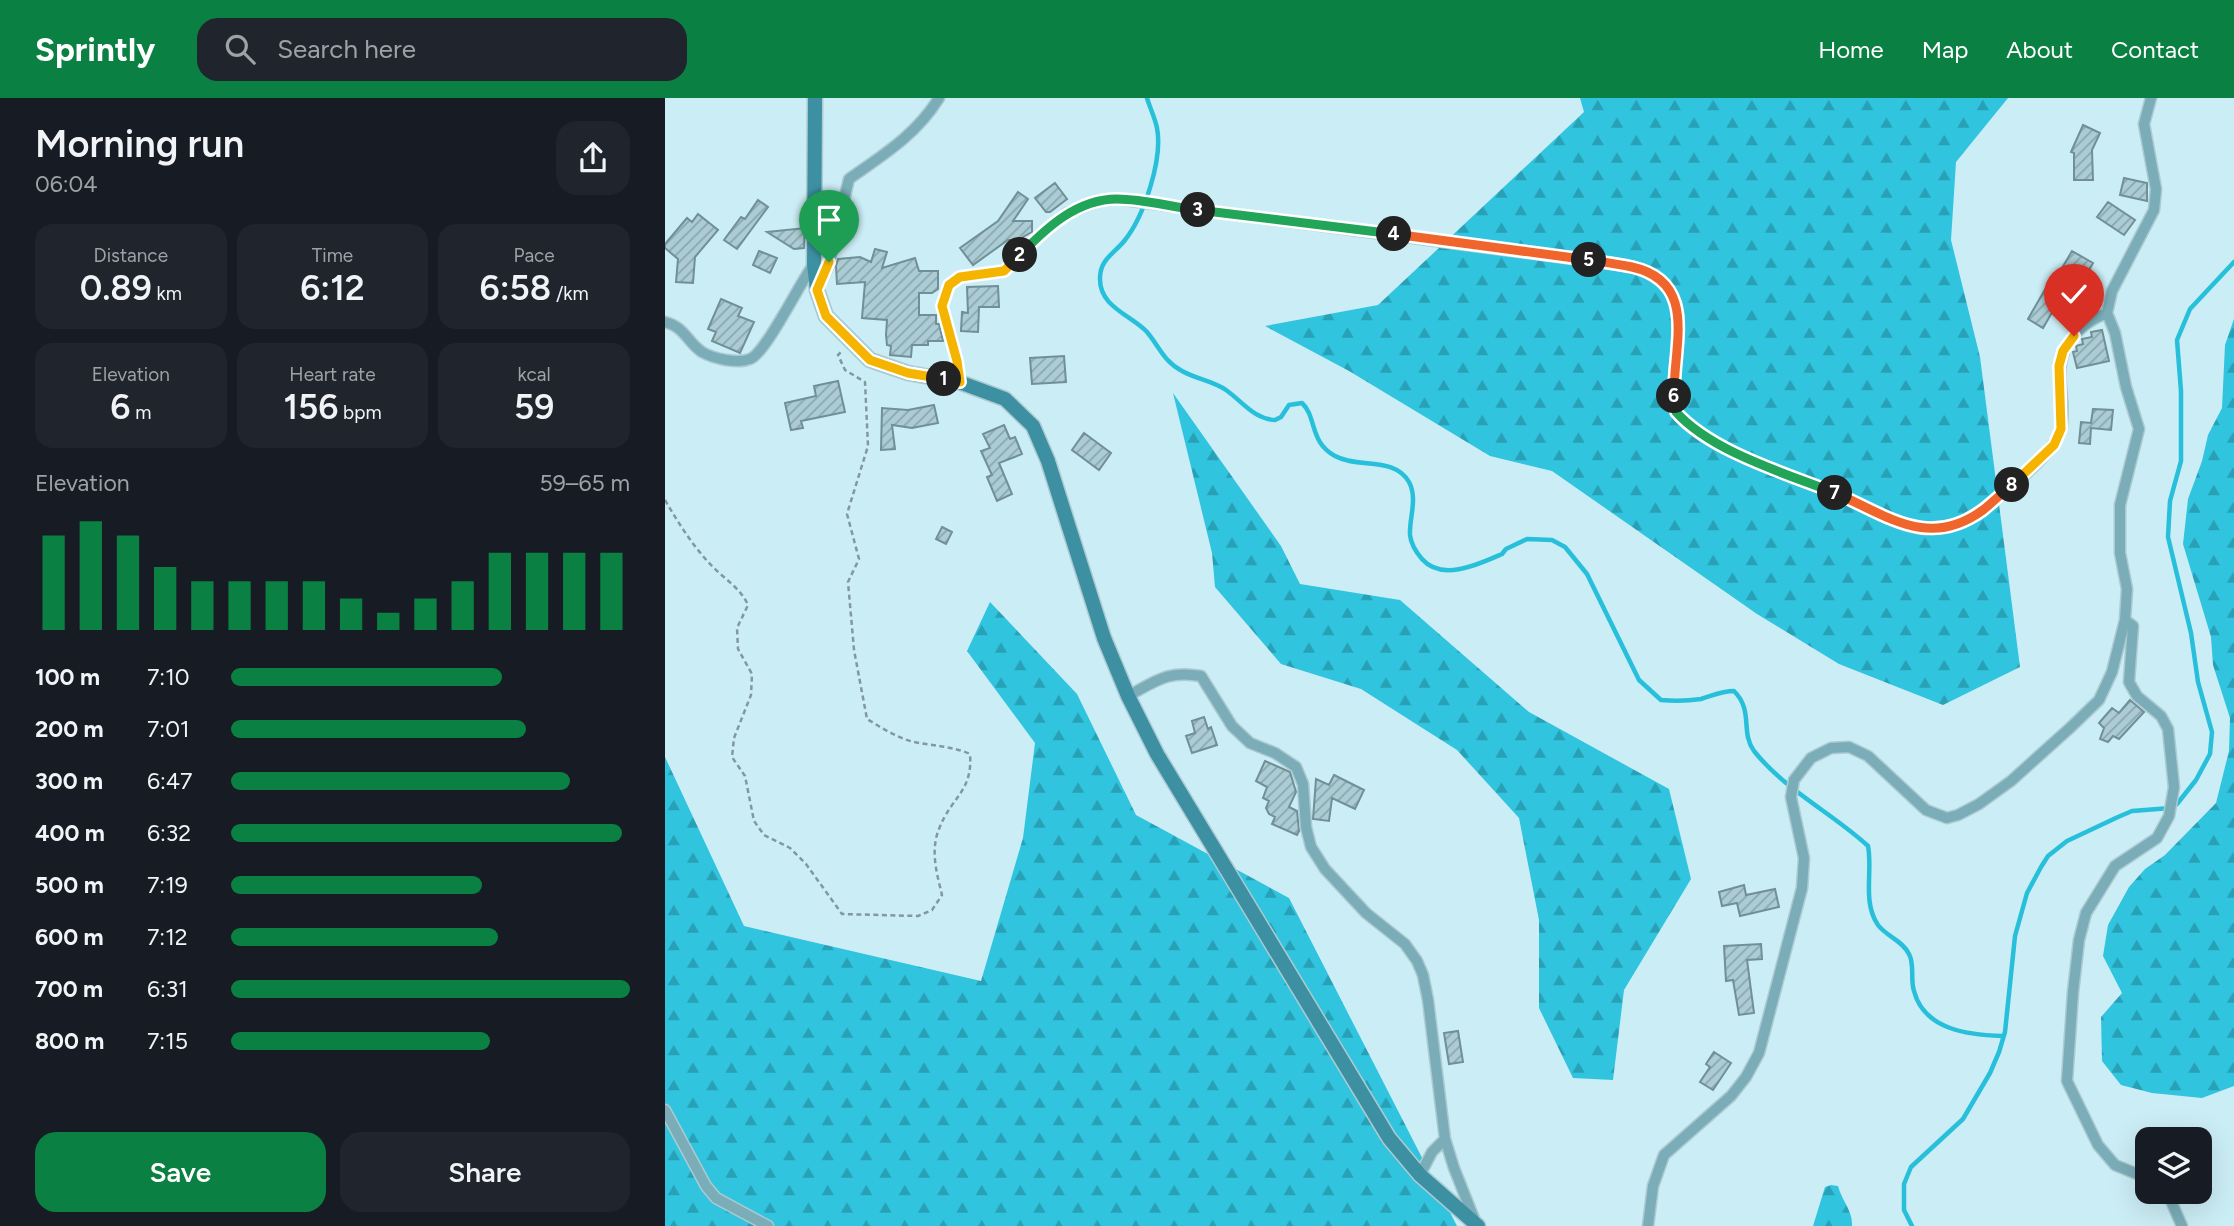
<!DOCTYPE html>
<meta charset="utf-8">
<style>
:root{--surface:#171b24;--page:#20242c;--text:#f1f3f6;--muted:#9ea1a6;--accent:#0b8043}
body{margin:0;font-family:Figtree,sans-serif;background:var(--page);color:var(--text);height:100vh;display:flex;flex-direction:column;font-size:26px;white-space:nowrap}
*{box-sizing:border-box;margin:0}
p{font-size:23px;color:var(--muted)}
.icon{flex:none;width:38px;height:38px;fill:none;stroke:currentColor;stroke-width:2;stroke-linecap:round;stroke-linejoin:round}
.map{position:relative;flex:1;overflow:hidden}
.drawer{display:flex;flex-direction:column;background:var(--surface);width:665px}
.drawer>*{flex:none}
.fabs{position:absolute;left:1470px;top:1029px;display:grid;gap:14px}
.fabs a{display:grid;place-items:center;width:77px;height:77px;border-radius:14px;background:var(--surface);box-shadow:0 7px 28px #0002;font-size:35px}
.pin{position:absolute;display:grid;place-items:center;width:60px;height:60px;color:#fff;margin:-72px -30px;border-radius:50% 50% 50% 0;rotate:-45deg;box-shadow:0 0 7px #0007}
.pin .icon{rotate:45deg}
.km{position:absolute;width:35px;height:35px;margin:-18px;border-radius:50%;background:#222;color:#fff;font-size:19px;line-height:35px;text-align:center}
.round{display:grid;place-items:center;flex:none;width:74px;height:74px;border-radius:21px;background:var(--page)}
.summary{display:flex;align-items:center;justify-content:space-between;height:119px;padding:0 35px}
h1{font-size:38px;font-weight:600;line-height:52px}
.stats{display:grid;grid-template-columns:repeat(3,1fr);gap:10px;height:119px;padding:7px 35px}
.stats div{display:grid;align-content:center;border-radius:18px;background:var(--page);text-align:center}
.stats b{font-size:35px;font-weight:600}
.stats small{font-size:19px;font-weight:400}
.stats p{font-size:19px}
.chart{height:196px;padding:14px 35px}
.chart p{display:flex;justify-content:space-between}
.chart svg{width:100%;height:126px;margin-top:7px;stroke:var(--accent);stroke-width:6}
.action{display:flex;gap:14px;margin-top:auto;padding:14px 35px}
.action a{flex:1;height:80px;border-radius:21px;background:var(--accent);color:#fff;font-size:28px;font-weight:600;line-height:80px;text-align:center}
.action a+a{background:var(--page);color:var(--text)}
ul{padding:0 35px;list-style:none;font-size:23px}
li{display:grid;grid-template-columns:112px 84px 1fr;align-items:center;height:52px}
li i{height:18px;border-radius:9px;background:var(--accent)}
header{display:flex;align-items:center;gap:42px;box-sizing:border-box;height:98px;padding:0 35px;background:var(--accent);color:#fff}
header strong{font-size:33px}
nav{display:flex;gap:38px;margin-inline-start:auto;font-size:24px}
.search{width:490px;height:63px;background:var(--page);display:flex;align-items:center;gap:18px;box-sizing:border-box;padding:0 24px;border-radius:21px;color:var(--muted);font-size:26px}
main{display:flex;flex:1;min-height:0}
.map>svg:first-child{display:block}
.forest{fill:url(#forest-firs)}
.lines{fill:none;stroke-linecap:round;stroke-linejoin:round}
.stream{stroke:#27bfda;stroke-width:4.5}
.building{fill:url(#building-hatch);stroke:#708f97;stroke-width:2}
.street-casing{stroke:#accad2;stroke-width:13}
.secondary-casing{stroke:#accad2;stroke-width:17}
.path{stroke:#80999f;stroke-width:2.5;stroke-dasharray:5 3.5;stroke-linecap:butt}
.street{stroke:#7badb8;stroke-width:10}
.secondary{stroke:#3d90a2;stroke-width:14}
.split-1-casing{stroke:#fff;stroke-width:14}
.split-2-casing{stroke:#fff;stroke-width:14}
.split-3-casing{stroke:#fff;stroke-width:14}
.split-4-casing{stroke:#fff;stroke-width:14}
.split-5-casing{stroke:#fff;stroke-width:14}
.split-6-casing{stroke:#fff;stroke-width:14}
.split-7-casing{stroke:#fff;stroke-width:14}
.split-8-casing{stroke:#fff;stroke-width:14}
.split-9-casing{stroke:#fff;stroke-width:14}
.split-1{stroke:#f5b400;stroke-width:9}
.split-2{stroke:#f5b400;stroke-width:9}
.split-3{stroke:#22a559;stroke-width:9}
.split-4{stroke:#22a559;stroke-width:9}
.split-5{stroke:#f0652b;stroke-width:9}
.split-6{stroke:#f0652b;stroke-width:9}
.split-7{stroke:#22a559;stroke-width:9}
.split-8{stroke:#f0652b;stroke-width:9}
.split-9{stroke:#f5b400;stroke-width:9}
</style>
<header>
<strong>Sprintly</strong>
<div class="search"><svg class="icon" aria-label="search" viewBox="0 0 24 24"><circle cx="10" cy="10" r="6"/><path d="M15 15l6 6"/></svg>Search here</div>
<nav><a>Home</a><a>Map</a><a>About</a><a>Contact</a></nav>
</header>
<main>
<section class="drawer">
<div class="summary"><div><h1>Morning run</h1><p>06:04</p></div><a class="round"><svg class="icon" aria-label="share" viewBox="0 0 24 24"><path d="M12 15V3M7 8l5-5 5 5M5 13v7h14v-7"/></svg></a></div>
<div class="stats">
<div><p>Distance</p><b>0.89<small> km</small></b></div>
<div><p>Time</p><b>6:12</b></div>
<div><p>Pace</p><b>6:58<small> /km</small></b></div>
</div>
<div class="stats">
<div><p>Elevation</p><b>6<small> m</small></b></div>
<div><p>Heart rate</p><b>156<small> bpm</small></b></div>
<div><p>kcal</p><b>59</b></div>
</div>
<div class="chart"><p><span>Elevation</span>59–65 m</p>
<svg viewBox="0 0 160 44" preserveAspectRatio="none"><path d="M5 44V11M15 44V6M25 44V11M35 44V22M45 44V27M55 44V27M65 44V27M75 44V27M85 44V33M95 44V38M105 44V33M115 44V27M125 44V17M135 44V17M145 44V17M155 44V17"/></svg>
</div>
<ul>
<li><b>100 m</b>7:10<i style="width:68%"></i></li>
<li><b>200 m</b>7:01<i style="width:74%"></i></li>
<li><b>300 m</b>6:47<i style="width:85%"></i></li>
<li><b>400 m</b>6:32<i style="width:98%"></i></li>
<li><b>500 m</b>7:19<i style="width:63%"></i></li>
<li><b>600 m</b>7:12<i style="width:67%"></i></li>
<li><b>700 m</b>6:31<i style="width:100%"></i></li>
<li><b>800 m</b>7:15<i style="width:65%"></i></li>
</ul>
<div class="action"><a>Save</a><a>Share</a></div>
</section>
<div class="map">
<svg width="1569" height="1128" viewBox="0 0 1569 1128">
<defs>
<pattern id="forest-firs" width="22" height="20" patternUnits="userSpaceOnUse" patternTransform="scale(1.75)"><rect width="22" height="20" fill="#30c4df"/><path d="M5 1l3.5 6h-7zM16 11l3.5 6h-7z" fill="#28a0b5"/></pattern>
<pattern id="building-hatch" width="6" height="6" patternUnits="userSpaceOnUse" patternTransform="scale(1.75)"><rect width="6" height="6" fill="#abccd4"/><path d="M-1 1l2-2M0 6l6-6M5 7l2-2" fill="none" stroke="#8ba6ac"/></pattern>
</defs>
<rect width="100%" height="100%" fill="#cbedf5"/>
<!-- forest -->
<path class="forest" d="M915,0H1343L1291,64L1286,142L1315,259L1355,569L1278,607L1174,566L1092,516L887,373L825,358L684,273L600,228L713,207L919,14Z
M1569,221V988L1537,1000L1487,995L1456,987L1437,963L1436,919L1457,895L1438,858L1443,827L1464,789L1480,771L1500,757L1551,705L1564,653L1565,620L1548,567L1546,539L1518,446L1523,401L1537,363L1543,337L1557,310L1560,247Z
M508,295L616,448L635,486L735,502L864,614L1004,691L1026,781L959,892L948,982L908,980L874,910V822L854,720L792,652L696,591L616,566L550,489L547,455Z
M325,504L412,596L471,717L624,800L792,1128H0V659L79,828L316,883L358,740L370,645L302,553Z
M1166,1087L1173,1088C1177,1103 1188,1113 1187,1128H1148L1160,1089Z"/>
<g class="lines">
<!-- stream -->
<path class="stream" d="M482,0C485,10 490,20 492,30C498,61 479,118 460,142C450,155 435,161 435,180C434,209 466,217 482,234C494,248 498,263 517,273C531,281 548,283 561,292C578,304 589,321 610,322L616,319L624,307L637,305C652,319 644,344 670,358C694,371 729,358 744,384C753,401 744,420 745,437C746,447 751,454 757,461C777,484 814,466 837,456L841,451L862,441L887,442L900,449L922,476L974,582L996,602C1009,603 1022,603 1036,601C1047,598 1056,593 1069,593C1089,613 1075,634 1089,653C1120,692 1167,715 1203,748C1208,773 1197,804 1213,827C1222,839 1237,842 1244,856C1250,867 1245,881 1249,893C1259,932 1304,937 1337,938
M1247,1128L1239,1112V1086L1246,1069L1298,1021L1325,975L1334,954L1340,934L1350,838L1362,795L1376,769L1383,758L1402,743L1453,719L1467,713L1506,710L1512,706L1531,682L1545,656L1547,634L1533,584L1526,535L1503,439L1505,403L1516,363V293L1512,242L1525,211L1569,164"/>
</g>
<!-- building -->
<path class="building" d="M1418,27L1435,35L1427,52L1428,82H1409V55L1406,54Z
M1459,80L1482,85V103L1455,97Z
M390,85L402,101L385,114H381L370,100Z
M353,94L363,101L348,123H367V134L358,139V142H343L308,167L295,150L333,123Z
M93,102L103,109L72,151L59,142L76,119L80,121Z
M1443,104L1470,122L1459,137L1432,119Z
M33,116L53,132L30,159L28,185L11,184L13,161L0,150V146L22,120L27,124Z
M140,130L139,150L129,151L102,134Z
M210,151L222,154L217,170L250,160L254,173H273V191L267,195H254V217H271V226H274L278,243H263V247H247L246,259L225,257L226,248L222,247L221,237L222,222L197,220L200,184L172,186L171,168L173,161L195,159L206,164Z
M94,153L112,160L105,175L88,167Z
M1407,153L1428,165L1418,182L1397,170Z
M333,188L334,209H314L313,234L296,233L297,214L303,215L302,189Z
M1382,188L1397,197L1378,230L1363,221Z
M56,201L77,210L73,218L89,224L75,255L47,243L51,234L43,231Z
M1437,232L1444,263L1412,270L1408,254L1412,253L1411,248L1418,246L1417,241L1427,239L1426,234Z
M399,258L401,284L367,286L365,260Z
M173,283L180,314L136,323L138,330L126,332L120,305L151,298L149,288Z
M269,307L273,325L247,330L227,327L230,351L216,352L217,310L243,312Z
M1428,311L1448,312L1446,332L1426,330L1425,346L1414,345L1416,324L1426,325Z
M339,327L345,341L350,339L357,356L334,365L347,396L332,403L322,379L327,377L316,353L325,350L318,336Z
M419,335L446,355L434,372L407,352Z
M277,429L287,434L281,446L271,441Z
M1465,602L1479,614L1454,641L1448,638L1443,644L1435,641L1439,630L1434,625L1447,610L1454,615Z
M539,619L543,631L546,629L552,647L527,655L521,638L530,635L527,623Z
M600,663L625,674L631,694L624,709L632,713L634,733L632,737L607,726L610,719L604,716L601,710L604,703L598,700L602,689L591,683Z
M669,677L699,692L690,711L667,700L664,723L648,721L651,681L664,687Z
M1079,787L1081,797L1110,791L1114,809L1075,818L1072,805L1057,808L1054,794Z
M1096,846L1097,861L1082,862L1089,915L1074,917L1068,882L1061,883L1059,848Z
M793,933L798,964L784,966L779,935Z
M1049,954L1066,965L1048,992L1035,984L1045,969L1041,966Z"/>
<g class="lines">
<defs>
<path id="street" d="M152,192L163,169L184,81C218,57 251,37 274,0
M0,224C20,229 22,244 37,254C49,261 73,266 85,261C101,255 135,184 149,166
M294,284L292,263L277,208L284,187L295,179L339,173L366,145L402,115L434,103L452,101L969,169C1034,193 1009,236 1009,290C1009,298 1008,309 1012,315C1034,350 1151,386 1192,405C1213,415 1237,430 1261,431C1273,431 1286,429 1297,424C1322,411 1389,358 1396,331C1403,300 1385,271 1405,243C1415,229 1425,222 1442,215
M1460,522L1468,528L1464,584L1472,598L1496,618L1503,631L1509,689L1504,718L1492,740L1450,768L1421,815L1414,842L1408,894L1402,983L1433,1047L1450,1067L1482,1080
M463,598C491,583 503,572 536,578L567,628L585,645L610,655L631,669L638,686L641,729L646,749L660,771L701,815L740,846L752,863L758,877L763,902L780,1041L789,1070L810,1123
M0,1012L41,1088L51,1100L103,1128
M755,1077L767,1054L780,1041
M1498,1094L1506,1103L1517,1128
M983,1128L988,1088L999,1057L1066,998L1081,979L1094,955L1137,790L1139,760L1126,699L1129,682L1146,660L1166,650L1184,649L1203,658L1261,712L1282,720L1293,717L1314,706L1346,683L1406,629L1434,602L1447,574L1460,522L1462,491L1455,455V407L1474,331L1461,289L1450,235L1442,215L1447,193L1489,112L1491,91L1479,26L1486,0"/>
<path id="secondary" d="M150,0L149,166L152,192L161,218L205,262L243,275L294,284L340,301L368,328L383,363L439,540L463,598L492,656L724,1040L755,1077L813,1128"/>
</defs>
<!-- street casing -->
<use href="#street" class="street-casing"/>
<!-- secondary casing -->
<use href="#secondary" class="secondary-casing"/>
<!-- path -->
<path class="path" d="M0,402C14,426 29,450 49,470C61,482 76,491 83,507L72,530L73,551L87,576L86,597L69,640L67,659L80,678L89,723L99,737L125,750L141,766L177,816L253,818L267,812L277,797C272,776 265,753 274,731C286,699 308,694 305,656C287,648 268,648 249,644C232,640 217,630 202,621L189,552L183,484L194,461L182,416L203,348L200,284L180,272L173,257L178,252"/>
<!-- street -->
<use href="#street" class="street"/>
<!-- secondary -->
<use href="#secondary" class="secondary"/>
</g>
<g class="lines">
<defs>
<path id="split-1" d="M164,164L152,192L161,218L205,262L243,275L279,281"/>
<path id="split-2" d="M279,281L295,284L292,263L277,208L284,187L295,179L339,173L355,157"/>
<path id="split-3" d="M355,157C381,130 412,101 452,101C478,101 507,109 533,112"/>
<path id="split-4" d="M533,112L729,136"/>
<path id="split-5" d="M729,136L924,162"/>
<path id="split-6" d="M924,162C938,164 953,166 967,169C1034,184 1008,248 1009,298"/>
<path id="split-7" d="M1009,298L1011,314C1047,354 1120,375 1170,395"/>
<path id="split-8" d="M1170,395C1222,417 1263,452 1318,412C1328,404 1337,395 1347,387"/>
<path id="split-9" d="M1347,387L1389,347L1396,331L1394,268L1398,253L1409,238"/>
</defs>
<!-- split-1 casing -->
<use href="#split-1" class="split-1-casing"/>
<!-- split-2 casing -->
<use href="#split-2" class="split-2-casing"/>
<!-- split-3 casing -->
<use href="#split-3" class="split-3-casing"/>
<!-- split-4 casing -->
<use href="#split-4" class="split-4-casing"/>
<!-- split-5 casing -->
<use href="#split-5" class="split-5-casing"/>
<!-- split-6 casing -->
<use href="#split-6" class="split-6-casing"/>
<!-- split-7 casing -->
<use href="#split-7" class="split-7-casing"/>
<!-- split-8 casing -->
<use href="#split-8" class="split-8-casing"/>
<!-- split-9 casing -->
<use href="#split-9" class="split-9-casing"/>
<!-- split-1 -->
<use href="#split-1" class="split-1"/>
<!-- split-2 -->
<use href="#split-2" class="split-2"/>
<!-- split-3 -->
<use href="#split-3" class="split-3"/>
<!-- split-4 -->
<use href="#split-4" class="split-4"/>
<!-- split-5 -->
<use href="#split-5" class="split-5"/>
<!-- split-6 -->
<use href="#split-6" class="split-6"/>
<!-- split-7 -->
<use href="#split-7" class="split-7"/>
<!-- split-8 -->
<use href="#split-8" class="split-8"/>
<!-- split-9 -->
<use href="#split-9" class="split-9"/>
</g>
</svg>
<div class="fabs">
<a><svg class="icon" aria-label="layers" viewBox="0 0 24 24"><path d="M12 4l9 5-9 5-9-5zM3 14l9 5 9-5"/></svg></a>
</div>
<div class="pin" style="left:164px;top:164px;background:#1e9e55"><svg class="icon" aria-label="arrive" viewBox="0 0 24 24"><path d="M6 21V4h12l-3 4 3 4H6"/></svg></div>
<div class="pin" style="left:1409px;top:238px;background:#d93025"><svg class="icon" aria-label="check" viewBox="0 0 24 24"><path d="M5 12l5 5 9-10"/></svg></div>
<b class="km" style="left:279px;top:281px">1</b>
<b class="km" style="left:355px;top:157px">2</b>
<b class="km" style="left:533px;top:112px">3</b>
<b class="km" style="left:729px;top:136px">4</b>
<b class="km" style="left:924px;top:162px">5</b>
<b class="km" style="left:1009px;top:298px">6</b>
<b class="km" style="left:1170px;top:395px">7</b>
<b class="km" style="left:1347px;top:387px">8</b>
</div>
</main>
